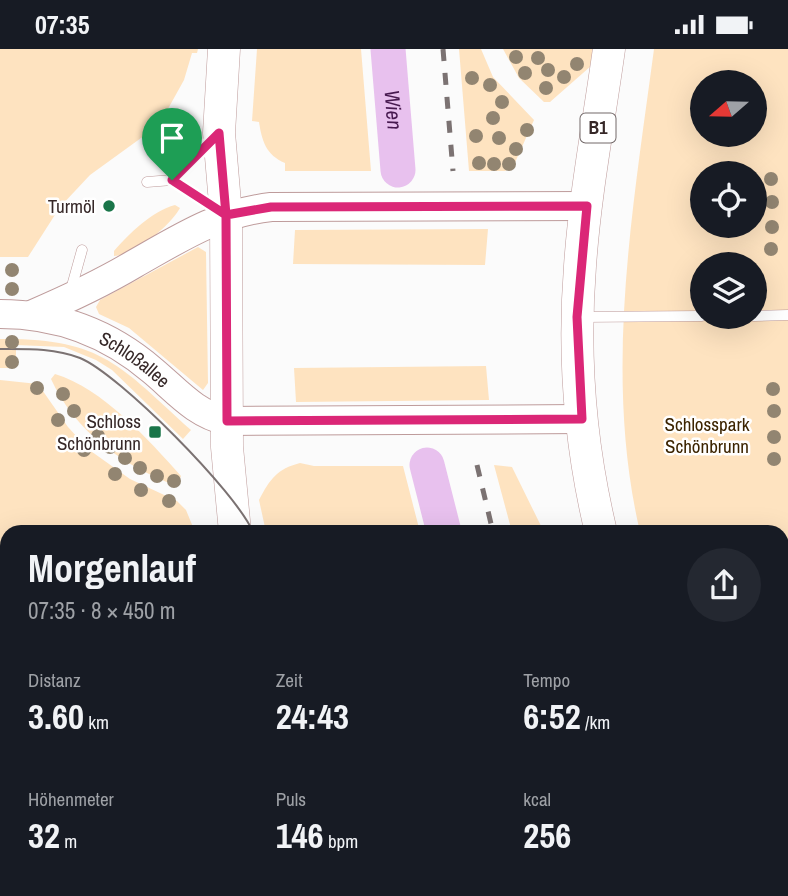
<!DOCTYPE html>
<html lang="de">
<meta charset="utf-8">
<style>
:root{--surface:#171b24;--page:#242831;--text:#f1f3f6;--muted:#9ea1a6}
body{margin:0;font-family:"Archivo Narrow",sans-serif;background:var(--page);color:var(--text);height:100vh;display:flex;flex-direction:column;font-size:26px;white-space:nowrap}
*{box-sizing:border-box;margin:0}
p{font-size:23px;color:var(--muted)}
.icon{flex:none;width:38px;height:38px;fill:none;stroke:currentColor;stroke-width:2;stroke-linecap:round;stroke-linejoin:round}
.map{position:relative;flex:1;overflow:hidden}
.panel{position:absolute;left:0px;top:476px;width:789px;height:371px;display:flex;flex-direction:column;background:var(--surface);border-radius:21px 21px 0 0;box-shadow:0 7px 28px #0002}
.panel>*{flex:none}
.needle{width:46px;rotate:250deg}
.tools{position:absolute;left:690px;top:21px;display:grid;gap:14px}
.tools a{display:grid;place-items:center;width:77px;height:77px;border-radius:50%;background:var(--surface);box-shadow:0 7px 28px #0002;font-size:35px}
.pin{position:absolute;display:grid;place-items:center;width:60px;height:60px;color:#fff;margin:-72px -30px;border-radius:50% 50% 50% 0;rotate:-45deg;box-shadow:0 0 7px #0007}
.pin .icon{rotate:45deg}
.round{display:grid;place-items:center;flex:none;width:74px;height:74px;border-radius:37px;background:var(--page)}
.headline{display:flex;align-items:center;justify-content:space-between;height:119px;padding:0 28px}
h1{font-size:38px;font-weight:700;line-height:52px}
.stats{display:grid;grid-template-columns:repeat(3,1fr);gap:10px;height:119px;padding:7px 28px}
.stats div{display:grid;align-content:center}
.stats b{font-size:35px;font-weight:700}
.stats small{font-size:19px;font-weight:400}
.stats p{font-size:19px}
.status{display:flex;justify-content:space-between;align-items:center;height:49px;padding:0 35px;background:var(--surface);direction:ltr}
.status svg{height:19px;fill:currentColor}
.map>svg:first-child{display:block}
.green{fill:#fee3c0;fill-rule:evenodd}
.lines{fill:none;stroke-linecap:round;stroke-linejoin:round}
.river{stroke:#e8c1ee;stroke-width:35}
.service-casing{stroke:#be9b9b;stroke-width:11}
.secondary-casing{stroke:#be9b9b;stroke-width:30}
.primary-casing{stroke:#be9b9b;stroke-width:33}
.service{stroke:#fff;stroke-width:10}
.secondary{stroke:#fff;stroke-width:28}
.primary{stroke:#fff;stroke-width:32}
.tram{stroke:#7b7272;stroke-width:2}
.rail{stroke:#7b7272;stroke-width:5;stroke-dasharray:12 12;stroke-linecap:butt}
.tree{fill:#928571}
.route-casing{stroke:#fff;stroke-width:14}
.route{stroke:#db2777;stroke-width:9}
.poi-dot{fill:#1a7549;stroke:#fff;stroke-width:2.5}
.labels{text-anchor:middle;stroke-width:5;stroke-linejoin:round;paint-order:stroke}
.shield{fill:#fff;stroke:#726868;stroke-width:2}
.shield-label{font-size:18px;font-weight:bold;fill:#362828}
.poi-label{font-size:19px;fill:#362828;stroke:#fff;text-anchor:end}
.street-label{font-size:19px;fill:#362828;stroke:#fff}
.park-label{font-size:19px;fill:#3c2400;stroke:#fff}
.water-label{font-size:21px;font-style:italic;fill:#47194f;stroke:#fff}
</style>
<div class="status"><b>07:35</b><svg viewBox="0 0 49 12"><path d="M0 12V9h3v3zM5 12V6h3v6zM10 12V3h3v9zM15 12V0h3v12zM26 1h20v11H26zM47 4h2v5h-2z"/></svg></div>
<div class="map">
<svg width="788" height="847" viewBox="0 0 788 847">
<rect width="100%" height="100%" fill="#fbfbfb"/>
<!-- green -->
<path class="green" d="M0,0H198L197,4H192L184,31L159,76L90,126L60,158L28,208H0Z
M257,0H361L371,122H285V114C266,106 262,92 259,73L252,72Z
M459,0H481L493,28L534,71L513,118L505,122H469Z
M503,0H598L591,17L550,53H544L519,29Z
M654,0H788V847H748L746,840H782V483H640C603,325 633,159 654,0ZM702,33H754V86H702ZM702,124H754V177H702ZM702,215H754V268H702Z
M175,156L180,159C170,177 135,206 114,207V202C130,184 152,162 175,156Z
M488,180L485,216L293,215L295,181Z
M198,198L206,203L208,334L203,341L129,279L99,265L96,258L100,251Z
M0,290C102,289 119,316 191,381L183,390L112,321L96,311L64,298L16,296V319H0Z
M486,317L489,351L296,353L294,319Z
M55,325C102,339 149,391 181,427L177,437C125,418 75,383 51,330Z
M0,331L38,335L68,378L88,400L130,430L177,452L186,461L195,483H7V840H212L181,847H0Z
M300,414L314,417H403L420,483H266L259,451C270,430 277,420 300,414Z
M494,416L512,418L544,483H512Z
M412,840H526L528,847H415Z"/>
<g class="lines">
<!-- river -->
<g class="river">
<path id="s1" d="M388,0L398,121"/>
<path d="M427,416L444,483"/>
<path d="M555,840L557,847"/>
</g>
<defs>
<path id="service" d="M172,131L220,162
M147,133L172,131L212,93
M70,244L82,201
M754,267L788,266
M581,268L702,267
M782,656H788
M782,783H788"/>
<g id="secondary">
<path id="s2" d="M0,265C57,265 109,284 153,322C177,342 195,365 227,372L582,370"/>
<path d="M33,265C68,250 102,234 134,215C180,189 218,164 271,158L587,157"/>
</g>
<path id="primary" d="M224,0L219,84L226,166L227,398L235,483
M601,483C580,396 573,306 580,217C585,145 599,72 609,0
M379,840L383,847
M711,840L713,847"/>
</defs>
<!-- service casing -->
<use href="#service" class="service-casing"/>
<!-- secondary casing -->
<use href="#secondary" class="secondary-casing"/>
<!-- primary casing -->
<use href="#primary" class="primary-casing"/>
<!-- service -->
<use href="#service" class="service"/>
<!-- secondary -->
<use href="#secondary" class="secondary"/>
<!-- primary -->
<use href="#primary" class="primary"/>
<!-- tram -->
<path class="tram" d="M0,300C27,300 54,299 80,309C119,325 236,443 253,483
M404,840L407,847"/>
<!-- rail -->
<path class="rail" d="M443,0L453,122
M477,416L493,483
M603,840L605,847"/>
</g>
<!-- trees -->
<g class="tree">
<circle cx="516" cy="8" r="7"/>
<circle cx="538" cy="9" r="7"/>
<circle cx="577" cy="15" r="7"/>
<circle cx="548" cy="21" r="7"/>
<circle cx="525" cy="24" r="7"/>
<circle cx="564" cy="28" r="7"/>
<circle cx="472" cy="29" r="7"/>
<circle cx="490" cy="36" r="7"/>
<circle cx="546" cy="39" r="7"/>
<circle cx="502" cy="53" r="7"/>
<circle cx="493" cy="69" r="7"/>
<circle cx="527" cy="81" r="7"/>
<circle cx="476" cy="87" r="7"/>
<circle cx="499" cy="89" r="7"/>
<circle cx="182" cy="100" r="7"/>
<circle cx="516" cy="100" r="7"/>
<circle cx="165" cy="104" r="7"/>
<circle cx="479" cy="114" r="7"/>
<circle cx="494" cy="115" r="7"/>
<circle cx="509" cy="115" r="7"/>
<circle cx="771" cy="130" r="7"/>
<circle cx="772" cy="153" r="7"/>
<circle cx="772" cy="178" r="7"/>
<circle cx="771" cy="200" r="7"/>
<circle cx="12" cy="221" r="7"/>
<circle cx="12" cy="240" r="7"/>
<circle cx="12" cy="293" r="7"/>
<circle cx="12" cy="313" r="7"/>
<circle cx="37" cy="339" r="7"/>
<circle cx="773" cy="340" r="7"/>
<circle cx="63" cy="345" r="7"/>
<circle cx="74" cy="362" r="7"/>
<circle cx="774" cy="362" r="7"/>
<circle cx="58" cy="371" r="7"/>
<circle cx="98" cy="387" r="7"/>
<circle cx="774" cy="388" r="7"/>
<circle cx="110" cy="398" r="7"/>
<circle cx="84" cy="401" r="7"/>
<circle cx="125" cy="409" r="7"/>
<circle cx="774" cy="410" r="7"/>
<circle cx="140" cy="419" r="7"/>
<circle cx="115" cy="425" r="7"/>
<circle cx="157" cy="427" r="7"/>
<circle cx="174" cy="432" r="7"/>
<circle cx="141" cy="441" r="7"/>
<circle cx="169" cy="452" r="7"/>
</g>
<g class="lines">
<defs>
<path id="route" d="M172,131L226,166L227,372L582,370L577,268L587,157L271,158L226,166L219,84L172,131"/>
</defs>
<!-- route casing -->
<use href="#route" class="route-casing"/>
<!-- route -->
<use href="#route" class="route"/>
</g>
<!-- markers -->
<g class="poi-dot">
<circle cx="109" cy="157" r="7"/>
<rect x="148" y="376" width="14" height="14" rx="3.5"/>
</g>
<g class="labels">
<!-- shield labels -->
<rect class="shield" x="580.5" y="64.5" width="35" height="29" rx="5"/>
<g class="shield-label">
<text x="598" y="85">B1</text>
</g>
<!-- poi labels -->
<g class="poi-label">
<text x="95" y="164">Turmöl</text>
<text x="141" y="379">Schloss<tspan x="141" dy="22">Schönbrunn</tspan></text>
</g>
<!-- street labels -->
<g class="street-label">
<text dy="7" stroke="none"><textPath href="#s2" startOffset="145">Schloßallee</textPath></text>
</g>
<!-- park labels -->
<g class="park-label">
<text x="707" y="382">Schlosspark<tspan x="707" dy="22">Schönbrunn</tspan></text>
</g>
<!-- water labels -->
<g class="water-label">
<text dy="7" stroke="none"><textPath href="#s1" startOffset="61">Wien</textPath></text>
</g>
</g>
</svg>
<div class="tools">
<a><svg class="needle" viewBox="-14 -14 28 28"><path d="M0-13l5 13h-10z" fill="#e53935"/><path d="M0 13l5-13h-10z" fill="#9ea1a6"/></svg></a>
<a><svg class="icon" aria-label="locate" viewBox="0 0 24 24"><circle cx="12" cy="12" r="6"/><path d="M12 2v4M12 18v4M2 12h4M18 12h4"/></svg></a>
<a><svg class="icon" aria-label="layers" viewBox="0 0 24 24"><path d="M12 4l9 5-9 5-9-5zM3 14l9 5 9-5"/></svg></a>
</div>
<div class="pin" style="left:172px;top:131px;background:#1e9e55"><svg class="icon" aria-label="arrive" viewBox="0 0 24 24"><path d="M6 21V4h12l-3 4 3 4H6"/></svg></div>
<section class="panel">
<div class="headline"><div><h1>Morgenlauf</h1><p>07:35 · 8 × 450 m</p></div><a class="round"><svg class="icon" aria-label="share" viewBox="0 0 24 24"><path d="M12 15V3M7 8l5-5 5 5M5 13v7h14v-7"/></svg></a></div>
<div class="stats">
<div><p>Distanz</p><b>3.60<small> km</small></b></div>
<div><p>Zeit</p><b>24:43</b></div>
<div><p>Tempo</p><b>6:52<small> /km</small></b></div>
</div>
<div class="stats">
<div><p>Höhenmeter</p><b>32<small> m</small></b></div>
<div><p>Puls</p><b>146<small> bpm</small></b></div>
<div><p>kcal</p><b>256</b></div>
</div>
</section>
</div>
